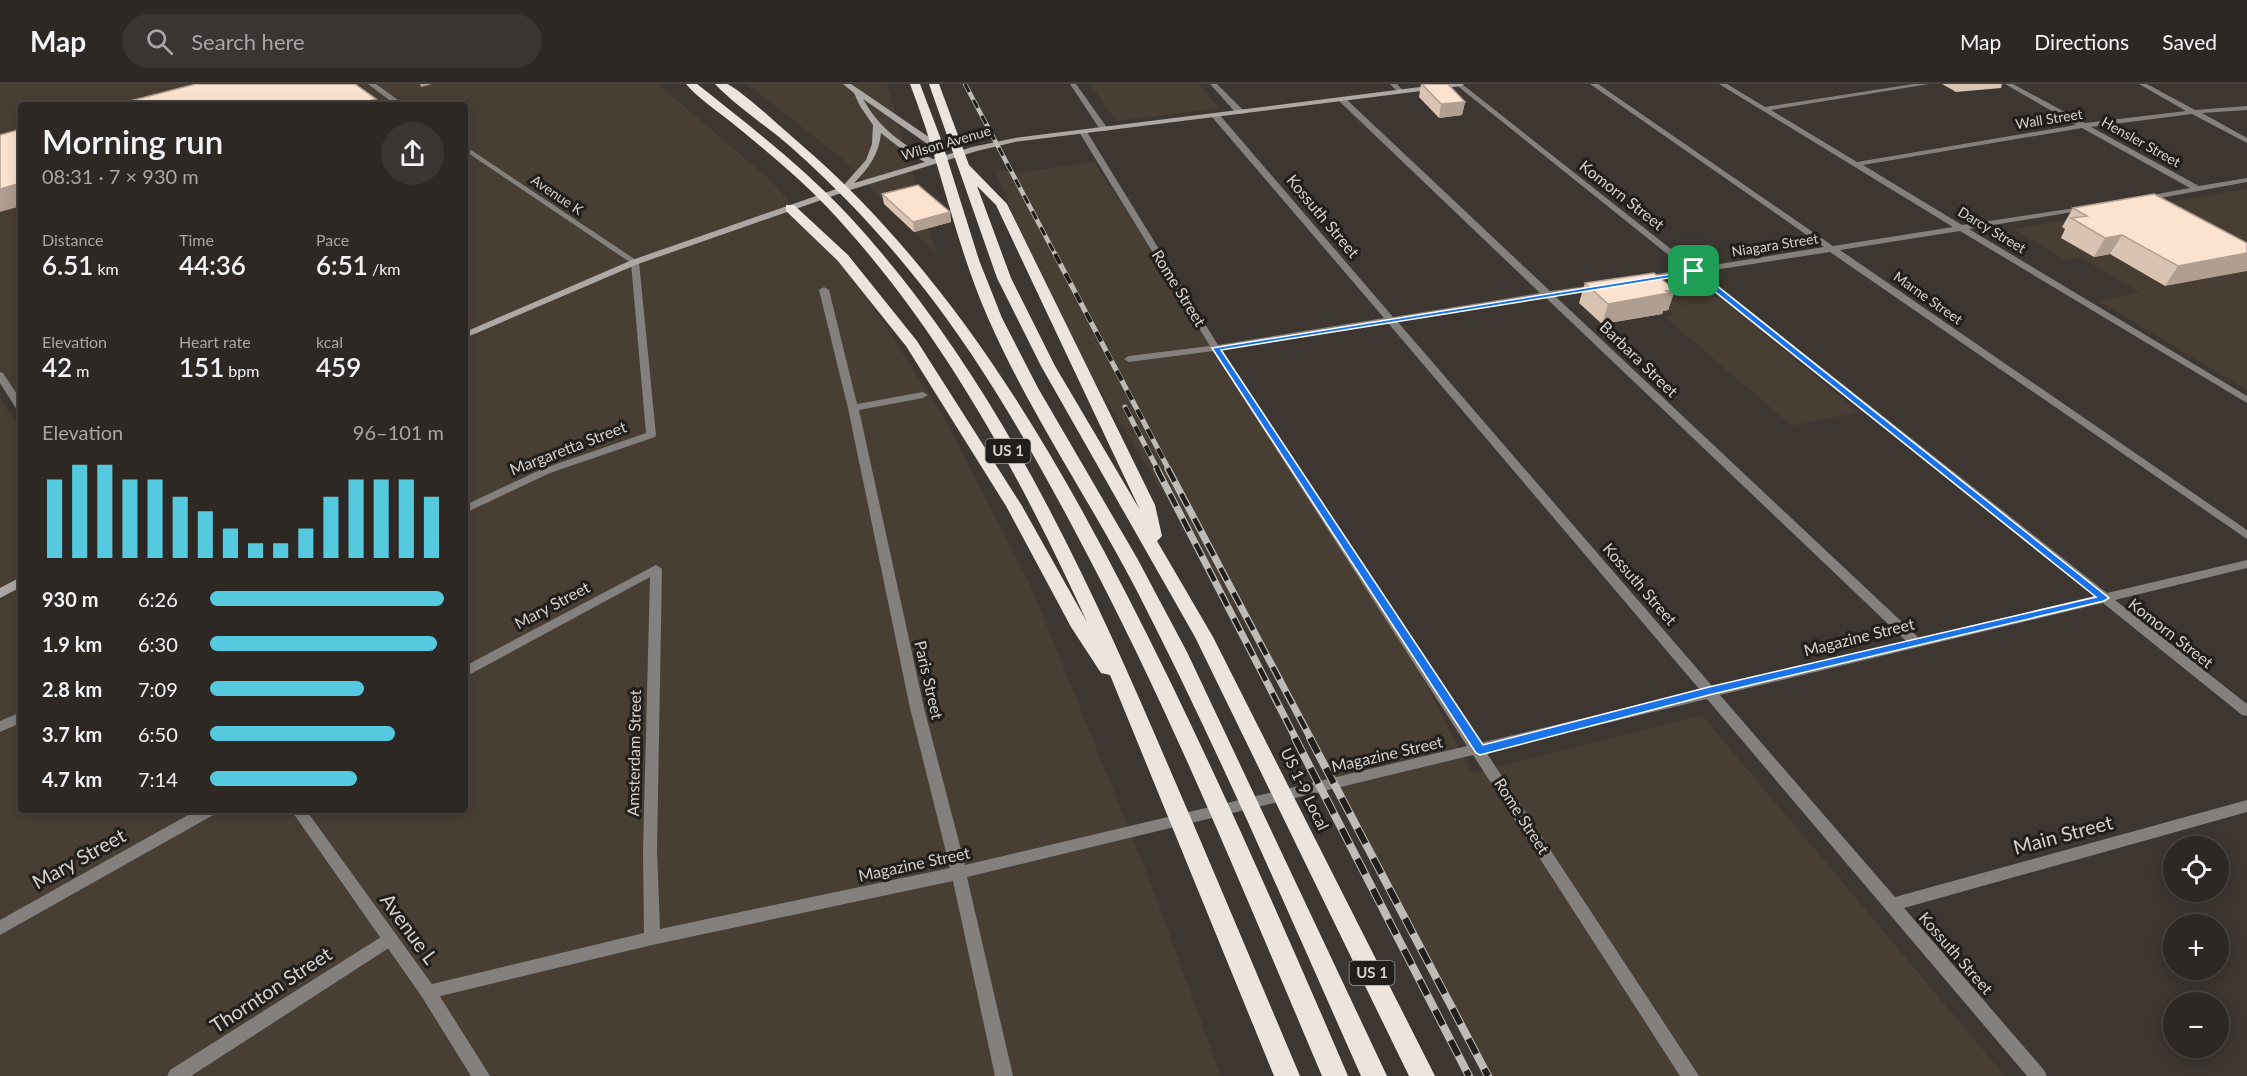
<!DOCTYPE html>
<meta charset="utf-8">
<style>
:root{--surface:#2e2825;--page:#3a3432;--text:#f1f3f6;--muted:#a7a6a7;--line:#494442;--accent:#55cadf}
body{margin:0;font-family:Lato,sans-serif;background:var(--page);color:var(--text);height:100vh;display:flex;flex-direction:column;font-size:22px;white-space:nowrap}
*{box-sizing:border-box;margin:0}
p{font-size:20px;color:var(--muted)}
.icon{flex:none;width:33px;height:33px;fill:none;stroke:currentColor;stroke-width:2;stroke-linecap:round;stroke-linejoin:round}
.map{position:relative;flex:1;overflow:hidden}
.sheet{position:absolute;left:18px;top:18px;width:450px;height:711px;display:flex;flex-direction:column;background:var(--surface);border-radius:6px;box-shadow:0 3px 15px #0003,0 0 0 2px var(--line)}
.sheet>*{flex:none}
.fabs{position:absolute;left:2163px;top:752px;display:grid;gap:12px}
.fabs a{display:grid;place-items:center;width:66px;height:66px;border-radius:50%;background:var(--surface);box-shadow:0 3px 15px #0003,0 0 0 2px var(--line);font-size:30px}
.pin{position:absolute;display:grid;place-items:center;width:51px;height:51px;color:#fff;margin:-26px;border-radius:12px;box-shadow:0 3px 9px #0006}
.round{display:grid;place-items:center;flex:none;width:63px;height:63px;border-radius:32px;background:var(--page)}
.head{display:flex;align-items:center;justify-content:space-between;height:102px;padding:0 24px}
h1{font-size:33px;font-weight:600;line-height:45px}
.stats{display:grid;grid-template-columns:repeat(3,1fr);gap:9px;height:102px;padding:6px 24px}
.stats div{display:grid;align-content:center}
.stats b{font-size:26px;font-weight:600}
.stats small{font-size:16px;font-weight:400}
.stats p{font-size:16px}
.chart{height:168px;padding:12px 24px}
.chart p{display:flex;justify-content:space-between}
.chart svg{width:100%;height:108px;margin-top:6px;stroke:var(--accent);stroke-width:6}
ul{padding:0 24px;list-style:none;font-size:20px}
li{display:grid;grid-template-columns:96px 72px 1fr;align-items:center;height:45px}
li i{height:15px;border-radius:8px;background:var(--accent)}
header{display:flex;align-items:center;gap:36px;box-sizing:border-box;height:84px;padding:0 30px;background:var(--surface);border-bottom:2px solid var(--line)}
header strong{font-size:28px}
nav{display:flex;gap:33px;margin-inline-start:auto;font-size:21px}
.search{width:420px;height:54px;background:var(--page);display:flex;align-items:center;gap:15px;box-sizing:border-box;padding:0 21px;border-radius:33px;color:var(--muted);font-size:22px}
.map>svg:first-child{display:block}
.built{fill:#493e34}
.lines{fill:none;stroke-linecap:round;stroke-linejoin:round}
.minor{fill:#83807d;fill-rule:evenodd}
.tertiary{fill:#83807d;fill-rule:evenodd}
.secondary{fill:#aea8a4;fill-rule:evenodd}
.motorway{fill:#ece4dd;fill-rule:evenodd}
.rail-far3-casing{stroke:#bfbbb6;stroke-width:4.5}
.rail-far2-casing{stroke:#bfbbb6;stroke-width:5}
.rail-far1-casing{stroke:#bfbbb6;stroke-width:7}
.rail-casing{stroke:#bfbbb6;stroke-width:8}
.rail-far3{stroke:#211e1c;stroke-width:3;stroke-dasharray:9;stroke-linecap:butt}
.rail-far2{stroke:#211e1c;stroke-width:4;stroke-dasharray:11;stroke-linecap:butt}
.rail-far1{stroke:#211e1c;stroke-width:4.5;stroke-dasharray:14;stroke-linecap:butt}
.rail{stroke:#211e1c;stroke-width:6;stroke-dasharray:17;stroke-linecap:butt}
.wall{fill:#d9c3b2}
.shaded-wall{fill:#b09f91}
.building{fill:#fce3cf;stroke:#b09f91;stroke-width:1.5}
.route{fill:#1a73e8;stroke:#fff;stroke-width:1.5;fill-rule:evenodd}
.labels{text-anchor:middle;stroke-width:6;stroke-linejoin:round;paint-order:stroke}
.far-street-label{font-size:14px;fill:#d5d1cd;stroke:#211e1c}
.shield{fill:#211e1c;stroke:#9f9b98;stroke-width:1.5}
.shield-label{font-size:15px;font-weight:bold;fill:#d5d1cd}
.street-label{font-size:16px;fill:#d5d1cd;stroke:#211e1c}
.near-street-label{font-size:20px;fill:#d5d1cd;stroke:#211e1c}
</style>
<header>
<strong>Map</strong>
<div class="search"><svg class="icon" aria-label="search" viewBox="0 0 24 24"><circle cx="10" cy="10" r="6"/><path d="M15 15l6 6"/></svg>Search here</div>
<nav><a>Map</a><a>Directions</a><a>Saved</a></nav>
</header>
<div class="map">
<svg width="2247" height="992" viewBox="0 0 2247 992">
<rect width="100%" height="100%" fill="#3d3631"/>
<!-- built -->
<path class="built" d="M0,0H658L767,93L846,181L943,332L1030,500L1150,797L1221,992H0V314L21,347V726H465V21H21V334L0,297Z
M747,0H887L936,170L839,72Z
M1090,0H1199L1219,24L1116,37Z
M1094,78L1402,553L1472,689L1702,631L2005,992H1486L1273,588L1049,223L995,85L1016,89Z
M2247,105V306L2099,217L2139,208L2080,173L2066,176L2013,145Z
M1685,185L1859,328L1792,342L1665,233L1673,231L1632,194Z"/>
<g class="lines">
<!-- minor -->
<path class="minor" d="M368,0H376L405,21H396Z
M1070,0H1076L1108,45L1107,47H1101Z
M1210,0H1217L1243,26V30H1237Z
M1390,0H1397L1404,8L1399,9Z
M1455,0H1462L1695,184L1824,163L1590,0H1598L1833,162L1953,143L1719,0H1727L1765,23L1913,0H1929L1771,26L1857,78L2076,41L2005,0H2013L2085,39L2186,27L2139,0H2147L2195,26L2247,22V26L2202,29L2247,54V59L2192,30L2091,43L2199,102L2247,94V98L2144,117H2141V113L2190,104L2082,44L1863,81L1962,141L2088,122L2089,124L2085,126L1969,145L2247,312V319L1960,147L1840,166L2247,446V455L1830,168L1701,188L2107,509L2247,476V484L2115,516L2247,620V632L2242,631L2103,519L1720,611L1895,813L2247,716V728L1904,824L2044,986L2047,992H2027L1707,615L1486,668L1699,992H1680L1473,671L967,793L1013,992H995L953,797L652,861L428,915L422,913L420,908L422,903L428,901L644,849L643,766L650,493L465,593V582L656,481L662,485L657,766L660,845L950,784L910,624L848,324L819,206L824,203L829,206L857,320L923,308L928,311L923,314L859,326L924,624L965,781L1467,662L1213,267L1129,278L1124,275L1129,272L1210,262L1079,48L1083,46L1087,48L1218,261L1384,234L1212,33L1211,31L1215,29H1218L1393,233L1540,209L1338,16L1345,14L1550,207L1602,200L1603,202L1599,205L1555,212L1919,554L2094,512L1691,190L1640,197V193L1686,185ZM1545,213L1906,557L1713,603L1397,237ZM1388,239L1700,606L1480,659L1222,266Z
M465,62L639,178L656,351L655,353L550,389L465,429V421L542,385L646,349L631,179L465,67Z
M0,288L3,289L21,316V327L17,326L0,299Z
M21,628V639L0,648V637Z
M197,726H217L215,730L0,851V836Z
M389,848L395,850L397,855L395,860L191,992H167L170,986Z"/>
<!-- tertiary -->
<path class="tertiary" d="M291,726H306L434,903L490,992H471L422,913Z"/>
<!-- secondary -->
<path class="secondary" d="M843,0H851L945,64V68H939L863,15C879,44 903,62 933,75L972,63L1015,54L1444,0H1464L1461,2L1015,58L977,67L847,107L638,180L465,254V248L632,176L842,103L866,76L872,60L873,41L860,22L854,9ZM881,49L905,68L925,78L854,99C869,84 879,70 881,49Z
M21,493V503L0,514V504Z"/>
<!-- motorway -->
<path class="motorway" d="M686,0H697C750,42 803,83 849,132C994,289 1085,487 1168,681C1213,785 1256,888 1300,992H1274L1110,591L1101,589L1071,543L1006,422L906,262L838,177L786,127V121H794L848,171L917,257L1022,422L1087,538C1019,389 940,243 827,123C797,92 764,65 731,38C716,26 698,14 686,0Z
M715,0C716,0 726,0 727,0C740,5 784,46 797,57C966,201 1074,401 1170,597C1233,727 1291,859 1348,992H1322C1245,811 1171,627 1078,453C1031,364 981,276 918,197C880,149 838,105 792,64C767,42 738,24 715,0Z
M910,0H920L942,58L979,176L1002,234L1038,304L1137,474L1187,568L1387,992H1361C1289,830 1219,667 1138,509C1090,416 1030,330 988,234C955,159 940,77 910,0Z
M929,0H939L969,81L1007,120L1155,421L1162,452L1157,457L1213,553L1435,992H1409L1195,553L1041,282L997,194ZM977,102L996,121L1140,426L1055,282L1011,194Z"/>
<defs>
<path id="rail-far3" d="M965,0L1056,172"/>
<path id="rail-far2" d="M1055,170L1169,386
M1125,323L1158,386"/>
<path id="rail-far1" d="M1157,385L1296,655
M1168,385L1311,655"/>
<path id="rail" d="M1295,654L1469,992
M1310,654L1488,992"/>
</defs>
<!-- rail-far3 casing -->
<use href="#rail-far3" class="rail-far3-casing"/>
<!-- rail-far2 casing -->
<use href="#rail-far2" class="rail-far2-casing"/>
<!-- rail-far1 casing -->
<use href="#rail-far1" class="rail-far1-casing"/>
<!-- rail casing -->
<use href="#rail" class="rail-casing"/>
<!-- rail-far3 -->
<use href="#rail-far3" class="rail-far3"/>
<!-- rail-far2 -->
<use href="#rail-far2" class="rail-far2"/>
<!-- rail-far1 -->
<use href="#rail-far1" class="rail-far1"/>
<!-- rail -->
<use href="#rail" class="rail"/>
</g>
<!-- wall -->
<path class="wall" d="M1421,0L1465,18L1462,31L1439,34L1419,13Z
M1942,0H2002L2001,4L1956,8Z
M882,110L950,128L951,138L914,148L884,120Z
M2073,124L2247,159L2165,202L2110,170L2094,173L2061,154L2065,145L2062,143Z
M1585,199L1675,206L1668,226L1663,227L1662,230L1602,240L1579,219Z"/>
<!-- shaded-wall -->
<path class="shaded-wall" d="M420,0H432L421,3Z
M376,15L378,21H354Z
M1465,18L1462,31L1439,34L1441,20Z
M21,99V122L0,128V105Z
M950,128L951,138L914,148L913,138Z
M2122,151L2110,170L2094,173L2105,154Z
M2247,169V187L2165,202L2178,182Z
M1675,206L1668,226L1663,227L1662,230L1602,240L1608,220Z"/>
<!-- building -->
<path class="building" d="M196,0H355L376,15L354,21H114Z
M1422,0H1448L1465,18L1441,20Z
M21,45V99L0,105V51Z
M918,101L950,128L913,138L882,110Z
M2154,110L2247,159V169L2178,182L2122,151L2105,154L2071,134L2087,132L2073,124Z
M1654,189L1675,206L1666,207L1669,209L1608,220L1585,199Z"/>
<!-- route -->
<path class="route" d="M1697,186L2109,514L2104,517L1709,611L1480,671L1476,669L1212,264ZM1693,190L2096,513L1709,603L1483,661L1221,266Z"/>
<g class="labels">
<!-- far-street labels -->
<g class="far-street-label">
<text transform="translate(2049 35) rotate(-9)" y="5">Wall Street</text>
<text transform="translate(2141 58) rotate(29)" y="5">Hensler Street</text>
<text transform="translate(946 59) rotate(-16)" y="5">Wilson Avenue</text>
<text transform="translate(557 111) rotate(34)" y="5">Avenue K</text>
<text transform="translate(1992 146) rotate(31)" y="5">Darcy Street</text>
<text transform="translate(1775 161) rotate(-9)" y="5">Niagara Street</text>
<text transform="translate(1928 214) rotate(35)" y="5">Marne Street</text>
</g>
<!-- shield labels -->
<g class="shield">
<rect x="985.5" y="355" width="45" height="24" rx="4.5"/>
<rect x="1349.5" y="877" width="45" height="24" rx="4.5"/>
</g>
<g class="shield-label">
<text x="1008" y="372">US 1</text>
<text x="1372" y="894">US 1</text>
</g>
<!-- street labels -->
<g class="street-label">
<text transform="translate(1622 111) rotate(38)" y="6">Komorn Street</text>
<text transform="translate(1323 132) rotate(50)" y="6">Kossuth Street</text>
<text transform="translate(1179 204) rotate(58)" y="6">Rome Street</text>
<text transform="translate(1639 275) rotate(44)" y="6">Barbara Street</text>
<text transform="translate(568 364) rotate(-21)" y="6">Margaretta Street</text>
<text transform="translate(1640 500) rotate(49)" y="6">Kossuth Street</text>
<text transform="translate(552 521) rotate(-28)" y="6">Mary Street</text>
<text transform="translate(2171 549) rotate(38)" y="6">Komorn Street</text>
<text transform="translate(1859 553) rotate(-14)" y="6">Magazine Street</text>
<text transform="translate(929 596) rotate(77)" y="6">Paris Street</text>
<text transform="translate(634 669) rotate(-89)" y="6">Amsterdam Street</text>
<text transform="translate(1387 670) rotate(-13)" y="6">Magazine Street</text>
<text transform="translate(1305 705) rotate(64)" y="6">US 1-9 Local</text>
<text transform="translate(1522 732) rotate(57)" y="6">Rome Street</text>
<text transform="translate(914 780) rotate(-12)" y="6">Magazine Street</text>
<text transform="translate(1956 869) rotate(49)" y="6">Kossuth Street</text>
</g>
<!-- near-street labels -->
<g class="near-street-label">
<text transform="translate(2063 751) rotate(-15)" y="7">Main Street</text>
<text transform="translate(79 775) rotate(-29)" y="7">Mary Street</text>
<text transform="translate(409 845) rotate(54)" y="7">Avenue L</text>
<text transform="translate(271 906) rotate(-33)" y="7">Thornton Street</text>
</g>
</g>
</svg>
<div class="fabs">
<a><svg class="icon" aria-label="locate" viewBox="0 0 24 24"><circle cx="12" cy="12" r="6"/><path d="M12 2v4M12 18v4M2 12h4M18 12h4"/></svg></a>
<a>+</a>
<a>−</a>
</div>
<div class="pin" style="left:1694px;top:187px;background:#1e9e55"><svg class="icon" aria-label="arrive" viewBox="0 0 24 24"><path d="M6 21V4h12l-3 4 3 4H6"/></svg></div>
<section class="sheet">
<div class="head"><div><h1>Morning run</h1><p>08:31 · 7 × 930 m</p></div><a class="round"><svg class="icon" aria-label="share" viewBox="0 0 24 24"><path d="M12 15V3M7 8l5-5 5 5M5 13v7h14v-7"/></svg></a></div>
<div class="stats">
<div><p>Distance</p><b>6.51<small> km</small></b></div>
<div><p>Time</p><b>44:36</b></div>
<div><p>Pace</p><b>6:51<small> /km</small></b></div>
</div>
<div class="stats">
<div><p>Elevation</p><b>42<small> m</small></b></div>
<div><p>Heart rate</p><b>151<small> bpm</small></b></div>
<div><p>kcal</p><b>459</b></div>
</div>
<div class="chart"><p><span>Elevation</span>96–101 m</p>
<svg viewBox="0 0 160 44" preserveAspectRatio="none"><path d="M5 44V12M15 44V6M25 44V6M35 44V12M45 44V12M55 44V19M65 44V25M75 44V32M85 44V38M95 44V38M105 44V32M115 44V19M125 44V12M135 44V12M145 44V12M155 44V19"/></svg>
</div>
<ul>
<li><b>930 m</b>6:26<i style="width:100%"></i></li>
<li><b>1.9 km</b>6:30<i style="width:97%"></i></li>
<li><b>2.8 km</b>7:09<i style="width:66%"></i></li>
<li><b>3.7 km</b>6:50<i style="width:79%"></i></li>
<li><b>4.7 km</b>7:14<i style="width:63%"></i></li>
</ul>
</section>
</div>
